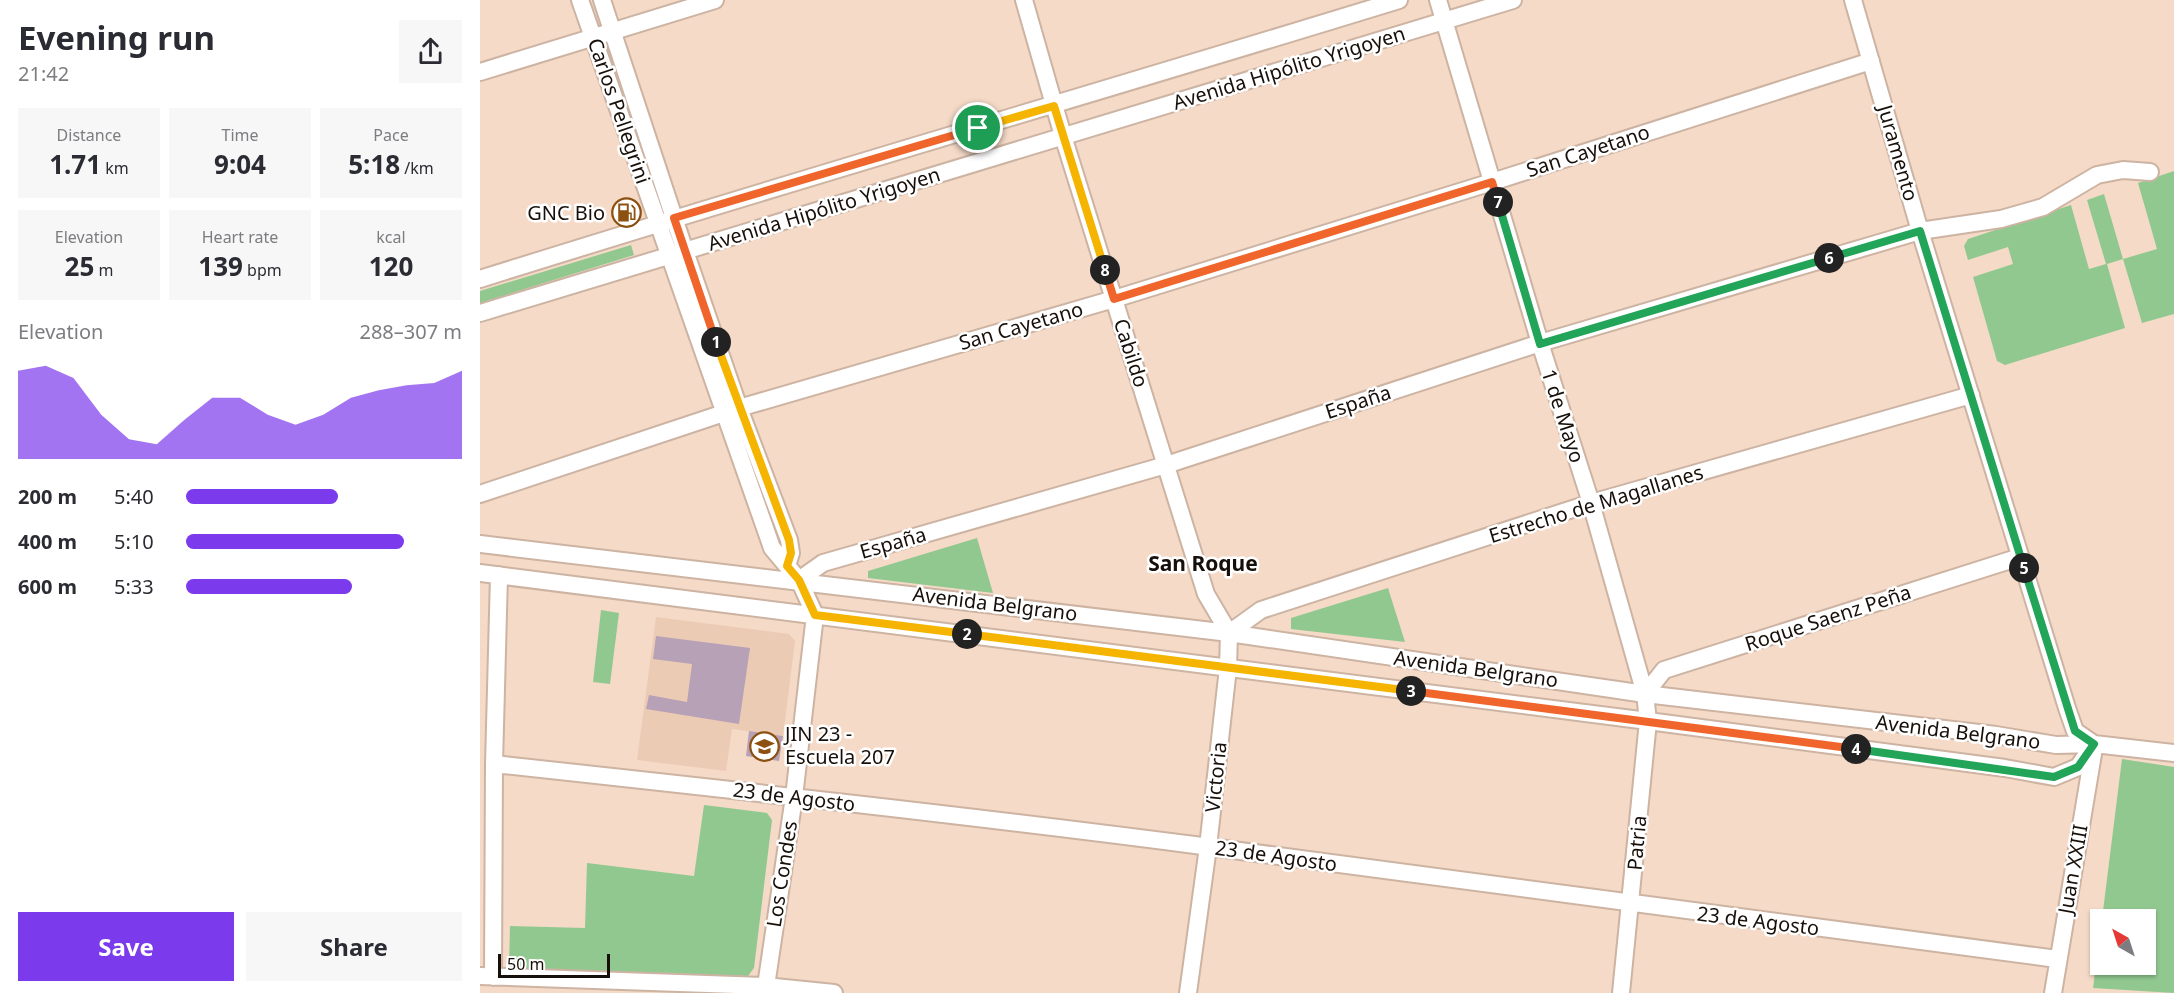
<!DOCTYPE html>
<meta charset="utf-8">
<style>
:root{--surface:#fff;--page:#f7f7f7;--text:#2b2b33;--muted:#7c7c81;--accent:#7c3aed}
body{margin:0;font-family:"Noto Sans",sans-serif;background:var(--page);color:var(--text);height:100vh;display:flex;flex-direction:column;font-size:22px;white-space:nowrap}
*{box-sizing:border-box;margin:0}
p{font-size:20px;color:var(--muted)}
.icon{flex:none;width:33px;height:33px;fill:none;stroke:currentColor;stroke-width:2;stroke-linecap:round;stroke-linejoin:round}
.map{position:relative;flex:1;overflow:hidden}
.drawer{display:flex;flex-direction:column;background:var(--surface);width:480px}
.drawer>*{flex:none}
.needle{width:39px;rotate:321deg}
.fabs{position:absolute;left:1610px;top:909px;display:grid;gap:12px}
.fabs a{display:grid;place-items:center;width:66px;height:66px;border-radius:0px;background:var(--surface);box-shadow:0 2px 4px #0004;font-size:30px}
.scale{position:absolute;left:18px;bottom:15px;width:112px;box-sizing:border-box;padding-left:6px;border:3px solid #170f09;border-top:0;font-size:16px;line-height:21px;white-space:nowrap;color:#170f09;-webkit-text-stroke:4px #fff;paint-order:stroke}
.pin{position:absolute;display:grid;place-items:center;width:51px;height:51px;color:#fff;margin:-26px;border:3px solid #fff;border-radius:50%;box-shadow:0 2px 6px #0007}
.km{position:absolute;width:30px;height:30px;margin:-15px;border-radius:50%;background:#222;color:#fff;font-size:16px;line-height:30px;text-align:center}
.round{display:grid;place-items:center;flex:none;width:63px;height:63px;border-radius:0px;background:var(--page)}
.overview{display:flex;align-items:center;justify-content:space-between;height:102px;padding:0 18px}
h1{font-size:33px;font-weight:700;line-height:45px}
.stats{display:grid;grid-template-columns:repeat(3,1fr);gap:9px;height:102px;padding:6px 18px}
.stats div{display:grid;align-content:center;border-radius:0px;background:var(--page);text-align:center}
.stats b{font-size:26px;font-weight:700}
.stats small{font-size:16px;font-weight:400}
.stats p{font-size:16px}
.chart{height:168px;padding:12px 18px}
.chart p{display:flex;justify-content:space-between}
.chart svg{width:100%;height:108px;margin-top:6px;fill:var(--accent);opacity:.7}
.cta{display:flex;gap:12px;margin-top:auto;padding:12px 18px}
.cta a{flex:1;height:69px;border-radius:0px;background:var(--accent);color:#fff;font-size:24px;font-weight:700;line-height:69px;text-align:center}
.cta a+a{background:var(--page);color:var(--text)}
ul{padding:0 18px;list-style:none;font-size:20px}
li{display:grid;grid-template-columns:96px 72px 1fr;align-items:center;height:45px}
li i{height:15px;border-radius:8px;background:var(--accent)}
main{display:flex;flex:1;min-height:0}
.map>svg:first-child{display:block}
.built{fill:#eccbb5}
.green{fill:#91c890}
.building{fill:#b6a1b6}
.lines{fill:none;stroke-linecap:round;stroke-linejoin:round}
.minor-casing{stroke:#cdb3a2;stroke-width:20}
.minor{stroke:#fff;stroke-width:16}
.split-1-casing{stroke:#fff;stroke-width:12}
.split-2-casing{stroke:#fff;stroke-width:12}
.split-3-casing{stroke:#fff;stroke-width:12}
.split-4-casing{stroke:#fff;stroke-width:12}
.split-5-casing{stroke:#fff;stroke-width:12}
.split-6-casing{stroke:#fff;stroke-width:12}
.split-7-casing{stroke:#fff;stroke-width:12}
.split-8-casing{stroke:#fff;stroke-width:12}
.split-9-casing{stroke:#fff;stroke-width:12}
.split-1{stroke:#f0652b;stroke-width:8}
.split-2{stroke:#f5b400;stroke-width:8}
.split-3{stroke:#f5b400;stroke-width:8}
.split-4{stroke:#f0652b;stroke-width:8}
.split-5{stroke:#22a559;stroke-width:8}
.split-6{stroke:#22a559;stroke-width:8}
.split-7{stroke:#22a559;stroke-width:8}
.split-8{stroke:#f0652b;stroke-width:8}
.split-9{stroke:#f5b400;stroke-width:8}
.labels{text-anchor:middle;stroke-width:5;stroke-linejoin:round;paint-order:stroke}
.street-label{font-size:20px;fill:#170f09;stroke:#fff}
.poi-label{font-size:20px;fill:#170f09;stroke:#fff;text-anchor:end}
.neighbourhood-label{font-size:21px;font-weight:bold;fill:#170f09;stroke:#fff}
</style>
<main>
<section class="drawer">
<div class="overview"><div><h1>Evening run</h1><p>21:42</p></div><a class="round"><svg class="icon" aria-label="share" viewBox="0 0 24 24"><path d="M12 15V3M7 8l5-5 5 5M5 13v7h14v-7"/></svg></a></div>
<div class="stats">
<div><p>Distance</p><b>1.71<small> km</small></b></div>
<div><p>Time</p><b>9:04</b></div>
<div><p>Pace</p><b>5:18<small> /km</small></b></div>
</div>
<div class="stats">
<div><p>Elevation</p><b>25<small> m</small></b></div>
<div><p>Heart rate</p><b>139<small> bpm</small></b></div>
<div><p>kcal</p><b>120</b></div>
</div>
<div class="chart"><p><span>Elevation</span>288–307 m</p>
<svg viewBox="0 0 160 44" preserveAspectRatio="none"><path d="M0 44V8L10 6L20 11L30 26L40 36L50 38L60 28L70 19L80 19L90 26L100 30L110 26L120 19L130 16L140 14L150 13L160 8V44z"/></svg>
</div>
<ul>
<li><b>200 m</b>5:40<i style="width:55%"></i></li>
<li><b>400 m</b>5:10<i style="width:79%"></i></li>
<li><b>600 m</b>5:33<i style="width:60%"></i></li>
</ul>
<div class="cta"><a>Save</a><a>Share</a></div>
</section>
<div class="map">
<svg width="1694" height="993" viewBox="0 0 1694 993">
<rect width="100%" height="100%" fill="#f5dac8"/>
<!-- built -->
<path class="built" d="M176,617L309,634L315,641L303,736L252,729L246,771L157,760Z"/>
<!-- green -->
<path class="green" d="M1694,171V314L1662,323L1643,259L1627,264L1645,328L1525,365L1517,361L1493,277L1533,264L1528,247L1488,260L1484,246L1488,239L1591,205L1609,269L1626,264L1607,200L1624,194L1643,259L1677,249L1658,183Z
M151,245L154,255L0,303V291Z
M497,538L513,593L388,578V571Z
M908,588L925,642L811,629V618Z
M121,610L139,613L130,684L113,682Z
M1642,759L1694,767V993L1613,988L1620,932V964H1665V920L1622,919Z
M224,805L287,813L292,820L274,968L268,976L34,971L29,965L30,926L105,928L107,863L214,876Z"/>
<!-- building -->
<path class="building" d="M176,636L270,648L259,724L166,709L169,695L207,702L212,664L173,659Z
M269,731L303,736L299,761L266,756Z"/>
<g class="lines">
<defs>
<path id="minor" d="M100,0L292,548L319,580L335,615L314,797L285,993
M122,0L205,251L259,408L309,540L311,553L307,566
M544,0L583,136L726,594L749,633
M958,0L1060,343L1111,503L1165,694L1168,721L1141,993
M1373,0L1440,231L1587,708L1595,731L1614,744
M0,72L235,0
M0,279C305,183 613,94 919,0
M0,313L1033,0
M0,494L259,408L634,299L1012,182L1391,61
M0,544L749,633L1165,694L1516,735L1576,745L1614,744L1694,753
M0,573L1168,721L1525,768L1574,777L1598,767L1614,744
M319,580L343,563L686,465L1060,343L1440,231L1521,219L1563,207L1617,175L1643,170L1670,172
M749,633L781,610L1111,503L1491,395
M1165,694L1184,670L1540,557
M14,764C253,790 492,816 730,847C1012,884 1294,923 1577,959
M0,976L285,986L354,993
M13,977L14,764L19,575
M708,993L728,847L748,668L749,633
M1573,993L1614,748"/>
</defs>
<!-- minor casing -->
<use href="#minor" class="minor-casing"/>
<!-- minor -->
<use href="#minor" class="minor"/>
</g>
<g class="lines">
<defs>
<path id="split-1" d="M236,342L194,218L498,128"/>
<path id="split-2" d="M236,342L309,540L311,553L307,566L319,580L335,615L487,634"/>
<path id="split-3" d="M487,634L931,691"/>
<path id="split-4" d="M931,691L1376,749"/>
<path id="split-5" d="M1376,749L1574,777L1598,767L1614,744L1595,731L1544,568"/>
<path id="split-6" d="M1349,258L1440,231L1544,568"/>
<path id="split-7" d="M1018,202L1060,344L1349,258"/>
<path id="split-8" d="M625,270L634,299L1012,182L1018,202"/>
<path id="split-9" d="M498,128L574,106L625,270"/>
</defs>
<!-- split-1 casing -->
<use href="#split-1" class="split-1-casing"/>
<!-- split-2 casing -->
<use href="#split-2" class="split-2-casing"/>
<!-- split-3 casing -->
<use href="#split-3" class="split-3-casing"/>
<!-- split-4 casing -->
<use href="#split-4" class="split-4-casing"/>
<!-- split-5 casing -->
<use href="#split-5" class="split-5-casing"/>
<!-- split-6 casing -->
<use href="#split-6" class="split-6-casing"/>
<!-- split-7 casing -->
<use href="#split-7" class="split-7-casing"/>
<!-- split-8 casing -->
<use href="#split-8" class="split-8-casing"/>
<!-- split-9 casing -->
<use href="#split-9" class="split-9-casing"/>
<!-- split-1 -->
<use href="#split-1" class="split-1"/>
<!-- split-2 -->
<use href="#split-2" class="split-2"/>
<!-- split-3 -->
<use href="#split-3" class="split-3"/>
<!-- split-4 -->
<use href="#split-4" class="split-4"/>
<!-- split-5 -->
<use href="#split-5" class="split-5"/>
<!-- split-6 -->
<use href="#split-6" class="split-6"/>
<!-- split-7 -->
<use href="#split-7" class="split-7"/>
<!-- split-8 -->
<use href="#split-8" class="split-8"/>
<!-- split-9 -->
<use href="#split-9" class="split-9"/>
</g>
<!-- icons -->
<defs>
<symbol id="fuel-ring" viewBox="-11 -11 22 22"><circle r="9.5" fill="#fff" stroke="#8c500f" stroke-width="1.5"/><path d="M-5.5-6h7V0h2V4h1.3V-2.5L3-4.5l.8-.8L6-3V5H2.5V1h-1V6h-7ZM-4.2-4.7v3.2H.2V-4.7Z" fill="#8c500f"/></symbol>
<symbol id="school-ring" viewBox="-11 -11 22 22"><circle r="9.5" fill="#fff" stroke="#8c500f" stroke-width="1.5"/><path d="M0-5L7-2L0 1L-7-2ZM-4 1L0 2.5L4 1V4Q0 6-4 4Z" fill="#8c500f"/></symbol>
</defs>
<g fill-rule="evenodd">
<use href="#fuel-ring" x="130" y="196" width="33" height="33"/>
<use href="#school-ring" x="268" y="730" width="33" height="33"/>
</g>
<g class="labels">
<!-- street labels -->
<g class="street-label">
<text transform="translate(809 68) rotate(-17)" y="7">Avenida Hipólito Yrigoyen</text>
<text transform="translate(139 111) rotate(71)" y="7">Carlos Pellegrini</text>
<text transform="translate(1108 151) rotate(-18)" y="7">San Cayetano</text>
<text transform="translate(1418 153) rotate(74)" y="7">Juramento</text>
<text transform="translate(344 209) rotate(-17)" y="7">Avenida Hipólito Yrigoyen</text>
<text transform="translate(541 326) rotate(-16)" y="7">San Cayetano</text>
<text transform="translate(651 353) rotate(72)" y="7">Cabildo</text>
<text transform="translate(878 402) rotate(-18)" y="7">España</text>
<text transform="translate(1083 416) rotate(72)" y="7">1 de Mayo</text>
<text transform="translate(1116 504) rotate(-17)" y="7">Estrecho de Magallanes</text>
<text transform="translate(413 543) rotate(-16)" y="7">España</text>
<text transform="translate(515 604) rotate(7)" y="7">Avenida Belgrano</text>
<text transform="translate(1348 618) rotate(-18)" y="7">Roque Saenz Peña</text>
<text transform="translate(996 669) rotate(8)" y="7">Avenida Belgrano</text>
<text transform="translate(1478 732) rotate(7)" y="7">Avenida Belgrano</text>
<text transform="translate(736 777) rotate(-84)" y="7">Victoria</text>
<text transform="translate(314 797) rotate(7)" y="7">23 de Agosto</text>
<text transform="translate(1157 843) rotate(-85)" y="7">Patria</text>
<text transform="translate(796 856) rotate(8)" y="7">23 de Agosto</text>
<text transform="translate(1593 869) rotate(-80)" y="7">Juan XXIII</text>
<text transform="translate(302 874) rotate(-81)" y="7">Los Condes</text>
<text transform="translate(1278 921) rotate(7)" y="7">23 de Agosto</text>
</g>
<!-- poi labels -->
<g class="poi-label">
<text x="125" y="220">GNC Bio</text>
<text x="305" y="741" text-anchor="start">JIN 23 -<tspan x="305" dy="23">Escuela 207</tspan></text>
</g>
<!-- neighbourhood labels -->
<g class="neighbourhood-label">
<text x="723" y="571">San Roque</text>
</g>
</g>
</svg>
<div class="fabs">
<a><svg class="needle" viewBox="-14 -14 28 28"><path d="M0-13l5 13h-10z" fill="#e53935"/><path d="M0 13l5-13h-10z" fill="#7c7c81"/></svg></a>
</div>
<div class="scale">50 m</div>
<div class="pin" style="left:498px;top:128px;background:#1e9e55"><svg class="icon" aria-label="arrive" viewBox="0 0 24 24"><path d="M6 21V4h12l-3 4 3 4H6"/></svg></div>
<b class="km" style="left:236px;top:342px">1</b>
<b class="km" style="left:487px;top:634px">2</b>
<b class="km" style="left:931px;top:691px">3</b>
<b class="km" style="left:1376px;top:749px">4</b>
<b class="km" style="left:1544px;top:568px">5</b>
<b class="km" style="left:1349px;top:258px">6</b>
<b class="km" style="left:1018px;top:202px">7</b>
<b class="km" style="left:625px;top:270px">8</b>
</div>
</main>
